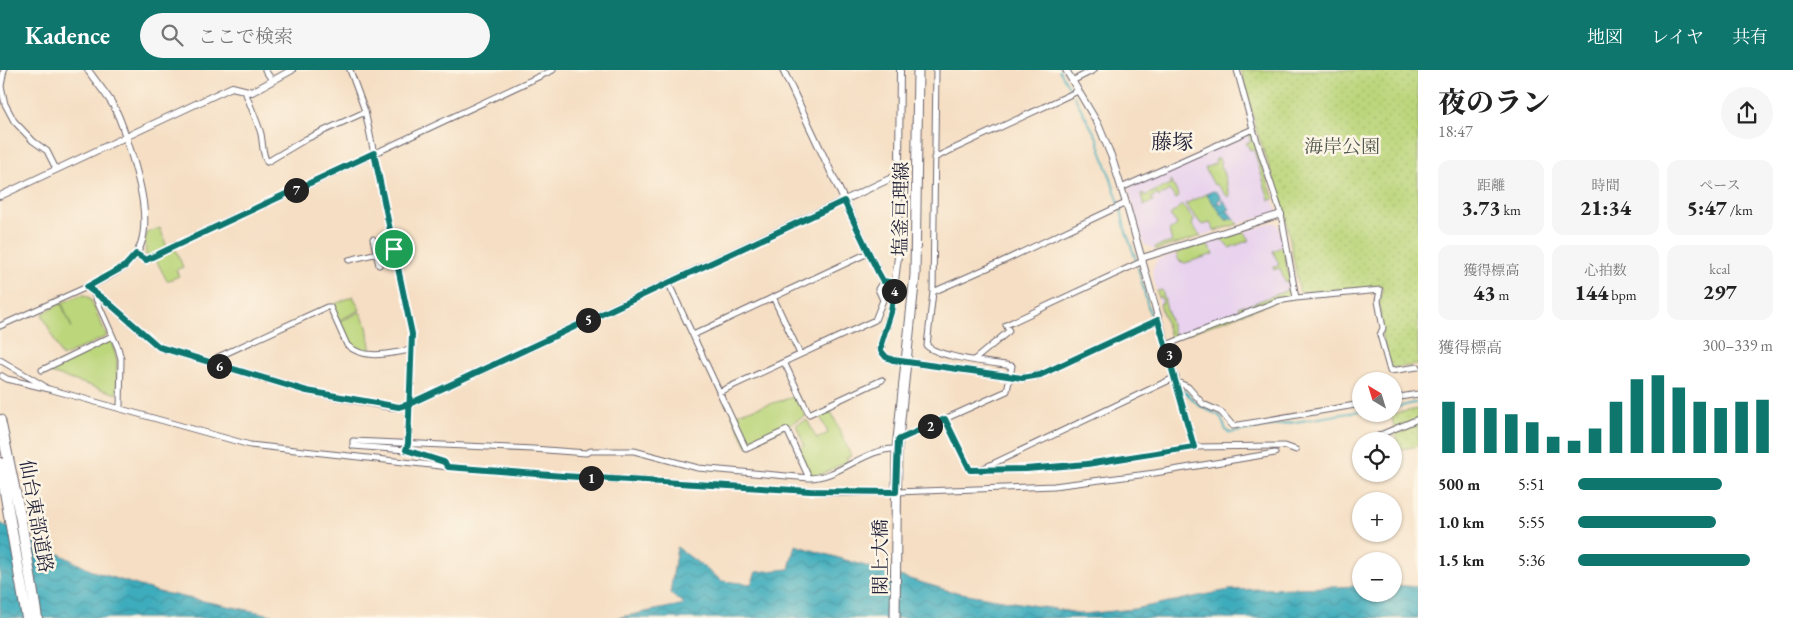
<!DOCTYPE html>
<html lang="ja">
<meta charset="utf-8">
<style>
:root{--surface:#fff;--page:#f6f6f6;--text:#222;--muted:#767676;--accent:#0f766e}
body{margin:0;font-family:"EB Garamond","Noto Serif JP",serif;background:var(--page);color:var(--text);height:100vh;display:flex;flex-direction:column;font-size:19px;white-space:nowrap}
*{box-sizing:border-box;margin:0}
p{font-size:16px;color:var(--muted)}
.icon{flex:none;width:28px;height:28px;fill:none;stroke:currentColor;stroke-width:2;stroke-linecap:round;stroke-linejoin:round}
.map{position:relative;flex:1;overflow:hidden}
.details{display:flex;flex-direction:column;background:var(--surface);width:375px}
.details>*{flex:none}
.needle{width:32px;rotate:322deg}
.buttons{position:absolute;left:1352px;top:302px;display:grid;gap:10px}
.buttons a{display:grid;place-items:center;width:50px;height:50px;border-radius:50%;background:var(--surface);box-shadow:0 1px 4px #0004;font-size:25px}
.pin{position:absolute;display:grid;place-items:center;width:42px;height:42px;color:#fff;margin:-21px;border:2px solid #fff;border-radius:50%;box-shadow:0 1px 5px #0007}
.km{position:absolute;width:25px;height:25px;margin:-12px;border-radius:50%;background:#222;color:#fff;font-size:14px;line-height:25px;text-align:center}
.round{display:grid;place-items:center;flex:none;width:52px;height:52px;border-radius:26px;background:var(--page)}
.overview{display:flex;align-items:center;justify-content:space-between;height:85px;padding:0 20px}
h1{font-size:28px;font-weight:800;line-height:38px}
.metrics{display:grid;grid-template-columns:repeat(3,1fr);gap:8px;height:85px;padding:5px 20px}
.metrics div{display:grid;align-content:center;border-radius:12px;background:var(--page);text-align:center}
.metrics b{font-size:21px;font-weight:800}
.metrics small{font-size:14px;font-weight:400}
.metrics p{font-size:14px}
.chart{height:140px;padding:10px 20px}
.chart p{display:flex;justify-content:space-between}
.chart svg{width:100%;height:90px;margin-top:5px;stroke:var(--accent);stroke-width:6}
ul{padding:0 20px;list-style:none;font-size:16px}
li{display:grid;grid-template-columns:80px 60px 1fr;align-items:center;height:38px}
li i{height:12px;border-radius:6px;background:var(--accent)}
header{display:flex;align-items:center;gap:30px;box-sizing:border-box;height:70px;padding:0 25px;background:var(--accent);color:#fff}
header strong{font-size:24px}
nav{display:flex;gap:28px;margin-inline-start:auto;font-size:18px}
.search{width:350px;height:45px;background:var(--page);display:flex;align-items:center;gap:12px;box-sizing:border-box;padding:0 18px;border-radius:28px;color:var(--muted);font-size:19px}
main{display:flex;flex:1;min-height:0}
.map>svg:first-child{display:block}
.built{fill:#e8d2ee}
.grass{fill:#bcd67b;stroke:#6f7c5b}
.park{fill:url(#park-dots);stroke:#6f7c5b}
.water{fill:url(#water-waves);stroke:#30677c}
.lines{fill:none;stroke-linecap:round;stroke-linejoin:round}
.stream{stroke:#3eacbc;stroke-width:2}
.minor-casing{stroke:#6c646b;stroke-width:7}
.tertiary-casing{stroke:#6c646b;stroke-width:8}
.primary-casing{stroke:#6c646b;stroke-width:11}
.motorway-casing{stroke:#6c646b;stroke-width:12}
.minor{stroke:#fff;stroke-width:5}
.tertiary{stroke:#fff;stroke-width:6}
.primary{stroke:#fff;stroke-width:9}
.motorway{stroke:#fff;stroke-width:10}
.route-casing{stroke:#fff;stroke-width:10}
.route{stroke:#0f766e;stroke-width:6}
.labels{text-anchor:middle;stroke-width:5;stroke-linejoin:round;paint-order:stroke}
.park-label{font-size:19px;fill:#50584e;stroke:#fcf5e5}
.street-label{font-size:19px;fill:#22223b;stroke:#fcf5e5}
.quarter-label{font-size:21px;fill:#22223b;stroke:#fcf5e5}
</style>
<header>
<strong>Kadence</strong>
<div class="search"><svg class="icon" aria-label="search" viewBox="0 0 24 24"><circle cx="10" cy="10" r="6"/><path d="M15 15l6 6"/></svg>ここで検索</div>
<nav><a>地図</a><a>レイヤ</a><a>共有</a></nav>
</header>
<main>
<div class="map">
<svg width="1418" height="548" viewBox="0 0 1418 548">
<defs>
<pattern id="park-dots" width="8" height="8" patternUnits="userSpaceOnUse" patternTransform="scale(1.25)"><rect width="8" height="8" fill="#bcd67b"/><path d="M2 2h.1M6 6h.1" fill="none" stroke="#a1b76b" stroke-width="1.8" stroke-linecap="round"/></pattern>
<pattern id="water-waves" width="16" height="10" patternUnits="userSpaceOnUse" patternTransform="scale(1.25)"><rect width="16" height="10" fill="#3eacbc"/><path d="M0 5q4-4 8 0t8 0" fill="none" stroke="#348c9a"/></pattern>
</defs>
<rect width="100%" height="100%" fill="#fcf5e5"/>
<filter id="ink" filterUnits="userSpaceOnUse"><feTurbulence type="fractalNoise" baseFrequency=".02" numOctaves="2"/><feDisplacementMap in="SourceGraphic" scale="10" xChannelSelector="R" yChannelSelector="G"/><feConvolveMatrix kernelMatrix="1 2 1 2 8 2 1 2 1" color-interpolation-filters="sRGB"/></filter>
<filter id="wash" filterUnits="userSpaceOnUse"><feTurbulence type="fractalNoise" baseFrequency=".0096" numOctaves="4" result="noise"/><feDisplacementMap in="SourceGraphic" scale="20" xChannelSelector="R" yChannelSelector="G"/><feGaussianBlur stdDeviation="1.12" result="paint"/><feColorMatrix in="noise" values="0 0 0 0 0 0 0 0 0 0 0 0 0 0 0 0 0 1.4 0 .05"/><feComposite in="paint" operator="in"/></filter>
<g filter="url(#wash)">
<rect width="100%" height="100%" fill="#f5dec3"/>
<!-- built -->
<path class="built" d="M1251,62L1277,142L1156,180L1144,174L1128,118Z
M1275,152L1279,157L1292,225L1171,270L1161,240L1152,201L1157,190Z"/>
<!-- grass -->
<path class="grass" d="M1251,63L1274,129L1269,130L1254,80H1250L1246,73L1251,72L1248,64Z
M1219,88L1230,126L1228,127L1216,114L1214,115L1205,98L1216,93L1215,90Z
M1171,110L1179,127L1176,129L1169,120L1159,127L1157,124L1151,128L1153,131L1144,136L1141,124L1143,123L1144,126L1171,114Z
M1206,124L1226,150L1234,149L1238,154L1215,161L1210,153L1202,155L1185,134Z
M1182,135L1194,150L1192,155L1201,166L1156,180L1155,177L1172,172L1169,161L1176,156L1177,154L1170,145Z
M160,158L167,177L146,187L145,171L147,163Z
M1244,161L1250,170L1229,178L1221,169Z
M1206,173L1214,184L1185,193L1179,191L1176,183Z
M1283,176L1290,211L1285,212L1280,198L1274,200L1273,198L1279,195L1273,181Z
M175,178L183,197L176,200L179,206L167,211L155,188Z
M1291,216L1292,225L1290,226L1171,270L1160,234L1163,233L1161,227L1158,228L1157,221L1162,220L1174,266L1239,240L1238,237L1243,235L1244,237L1288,220L1287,217Z
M80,225H85L90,228L107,266L62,287L42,244L61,233L72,258L62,233Z
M353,226L360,240L338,251L331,236Z
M360,242L367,256L371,284C347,276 349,274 338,252Z
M109,270H111L117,290V324L44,301Z
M797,326L806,346L786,356V357L747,376L732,345Z
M830,339L851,386L846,388L848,391L822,404L811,405L798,379L804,375L796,355L807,350L817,369L828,363L819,344Z"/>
<!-- park -->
<path class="park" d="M1241,0H1418V295L1391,298L1382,266L1379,231L1383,218L1300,223L1284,139L1256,59Z
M1418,339V376L1399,380L1391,344Z"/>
<!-- water -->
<path class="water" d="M1213,121L1217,122L1222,129L1218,130V133L1221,134L1223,130L1230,139L1227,140L1234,149L1226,150L1206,124Z
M0,453L92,501L159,522L287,548H0Z
M795,475L950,521L1084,544L1134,539L1229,520L1361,516V524H1394V515L1418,517V548H616L685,534L670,524L677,477L722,511L751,514L756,502L789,499Z"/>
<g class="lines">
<!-- stream -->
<path class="stream" d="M1059,0L1071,20
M1074,26L1097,68L1119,133
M1121,139L1125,159L1136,190
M1138,198L1150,244
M1156,260L1169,305
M1171,314L1174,317
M1183,320L1200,336L1220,346L1226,360L1230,363L1361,341
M1394,338L1418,332"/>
</g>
</g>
<g filter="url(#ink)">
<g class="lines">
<defs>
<path id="minor" d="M4,0L1,16L5,34L14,51L33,71L47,81L56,99
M265,0L272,10
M350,0L365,41L412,264L408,374L406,380L444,392L448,397
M1072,11L1094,0
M245,21C250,36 257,50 261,64C263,74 262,83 267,92L306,69L365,42
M1253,59L1281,144L1296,228
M934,88L1078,21
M1121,118L1253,59L1237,0
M373,169L379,195
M136,184L146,190L229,150L305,116L553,0
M349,190L394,179
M668,212L746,379L787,360L809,408C840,408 866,377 897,379
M93,222L118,278L121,289L120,338
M933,222L936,0
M773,227L800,284
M0,256L87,217
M693,265L868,183
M0,290L44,316
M974,290L1009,261L1006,255L1143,191
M784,292L809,344L882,310
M214,294L218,287L327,237H330L347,275C365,291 390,283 411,280
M42,300L112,266
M1040,305L1158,250
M2,306L7,309L49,319L250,375L449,397L563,406L782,419L842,423L896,422L1054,416L1155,403L1275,383
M1177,312L1188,317L1203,334L1221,342L1233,356L1361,334
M719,322L875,250L883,230L878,219L883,211
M1394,328L1418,324
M945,349L970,400L1026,399L1087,394L1194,377L1166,275L1278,231L1296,228L1380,220L1378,231L1383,258L1380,265L1390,301L1418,297
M1380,365L1418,349
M898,370L1007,321L1012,296C993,293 941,288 927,276L933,222L1001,192L1126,133
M1194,377L1285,376L1296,380
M406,380L353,376V371L533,379L586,383L591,381H634L698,398L809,408
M984,398L1176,307"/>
<path id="tertiary" d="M88,0C96,12 105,22 113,35C119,45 123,58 127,70C137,101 157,161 133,188C121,202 103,209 87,217L110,234L159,277L307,321L391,337H399L409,334L898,105
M783,0L878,202C882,210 885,214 895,213
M900,0L898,187L891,242L881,274V281L886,287L893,290L1022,308L1040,305
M1066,0L1098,54L1112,88L1126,133L1166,275
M0,126L232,17L252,22L292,0
M1142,188L1281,144"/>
<path id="primary" d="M895,548L897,379L915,205L918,0"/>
<path id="motorway" d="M0,350L21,450L37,548
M0,393L27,548"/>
</defs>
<!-- minor casing -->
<use href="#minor" class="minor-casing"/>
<!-- tertiary casing -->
<use href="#tertiary" class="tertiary-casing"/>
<!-- primary casing -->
<use href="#primary" class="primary-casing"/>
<!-- motorway casing -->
<use href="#motorway" class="motorway-casing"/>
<!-- minor -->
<use href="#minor" class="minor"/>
<!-- tertiary -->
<use href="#tertiary" class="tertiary"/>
<!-- primary -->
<use href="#primary" class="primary"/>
<!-- motorway -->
<use href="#motorway" class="motorway"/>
</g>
</g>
<g class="lines" filter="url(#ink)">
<defs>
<path id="route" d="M394,179L412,264L408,374L406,380L444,392L448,397L563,406L810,421L896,422L898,370L945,349L970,400L1026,399L1087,394L1194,377L1158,250L1040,305L1022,308L893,290L886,287L881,281V274L891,242L895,213L883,211L878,202L844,131L409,334L399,337L307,321L159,277L110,234L87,217L125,196L136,184L146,190C222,153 298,119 374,83L394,179"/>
</defs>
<!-- route casing -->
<use href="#route" class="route-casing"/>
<!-- route -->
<use href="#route" class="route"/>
</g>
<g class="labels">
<!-- park labels -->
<g class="park-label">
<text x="1342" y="83">海岸公園</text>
</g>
<!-- street labels -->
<g class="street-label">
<text transform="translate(900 139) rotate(-89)" y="7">塩釜亘理線</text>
<text transform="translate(37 446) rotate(80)" y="7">仙台東部道路</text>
<text transform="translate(880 487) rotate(-90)" y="7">閖上大橋</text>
</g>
<!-- quarter labels -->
<g class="quarter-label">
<text x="1172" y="79">藤塚</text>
</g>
</g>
</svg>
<div class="buttons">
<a><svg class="needle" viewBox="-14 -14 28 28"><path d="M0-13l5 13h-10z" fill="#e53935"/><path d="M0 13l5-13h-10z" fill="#767676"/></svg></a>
<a><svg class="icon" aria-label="locate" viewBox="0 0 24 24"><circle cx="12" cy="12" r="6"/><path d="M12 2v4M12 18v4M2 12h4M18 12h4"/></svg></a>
<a>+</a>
<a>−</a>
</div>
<div class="pin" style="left:394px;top:179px;background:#1e9e55"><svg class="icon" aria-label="arrive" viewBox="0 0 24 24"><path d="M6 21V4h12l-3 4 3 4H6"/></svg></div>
<b class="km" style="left:591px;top:408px">1</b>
<b class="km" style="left:930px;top:356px">2</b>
<b class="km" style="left:1169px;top:285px">3</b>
<b class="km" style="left:894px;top:221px">4</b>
<b class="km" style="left:588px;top:250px">5</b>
<b class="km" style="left:219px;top:296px">6</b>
<b class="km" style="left:296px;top:120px">7</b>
</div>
<section class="details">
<div class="overview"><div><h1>夜のラン</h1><p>18:47</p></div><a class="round"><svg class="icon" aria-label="share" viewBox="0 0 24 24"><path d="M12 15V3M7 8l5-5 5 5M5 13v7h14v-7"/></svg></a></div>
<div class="metrics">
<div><p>距離</p><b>3.73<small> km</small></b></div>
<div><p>時間</p><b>21:34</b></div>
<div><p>ペース</p><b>5:47<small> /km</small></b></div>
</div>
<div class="metrics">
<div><p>獲得標高</p><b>43<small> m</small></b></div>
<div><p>心拍数</p><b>144<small> bpm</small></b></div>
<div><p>kcal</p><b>297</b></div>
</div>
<div class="chart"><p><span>獲得標高</span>300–339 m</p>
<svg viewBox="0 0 160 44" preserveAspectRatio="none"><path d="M5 44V19M15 44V22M25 44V22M35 44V25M45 44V29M55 44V36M65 44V38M75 44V32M85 44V19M95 44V8M105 44V6M115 44V12M125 44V19M135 44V22M145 44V19M155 44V18"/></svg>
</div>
<ul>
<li><b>500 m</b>5:51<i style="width:74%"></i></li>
<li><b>1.0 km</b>5:55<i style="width:71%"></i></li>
<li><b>1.5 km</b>5:36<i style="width:88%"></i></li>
</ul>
</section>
</main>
